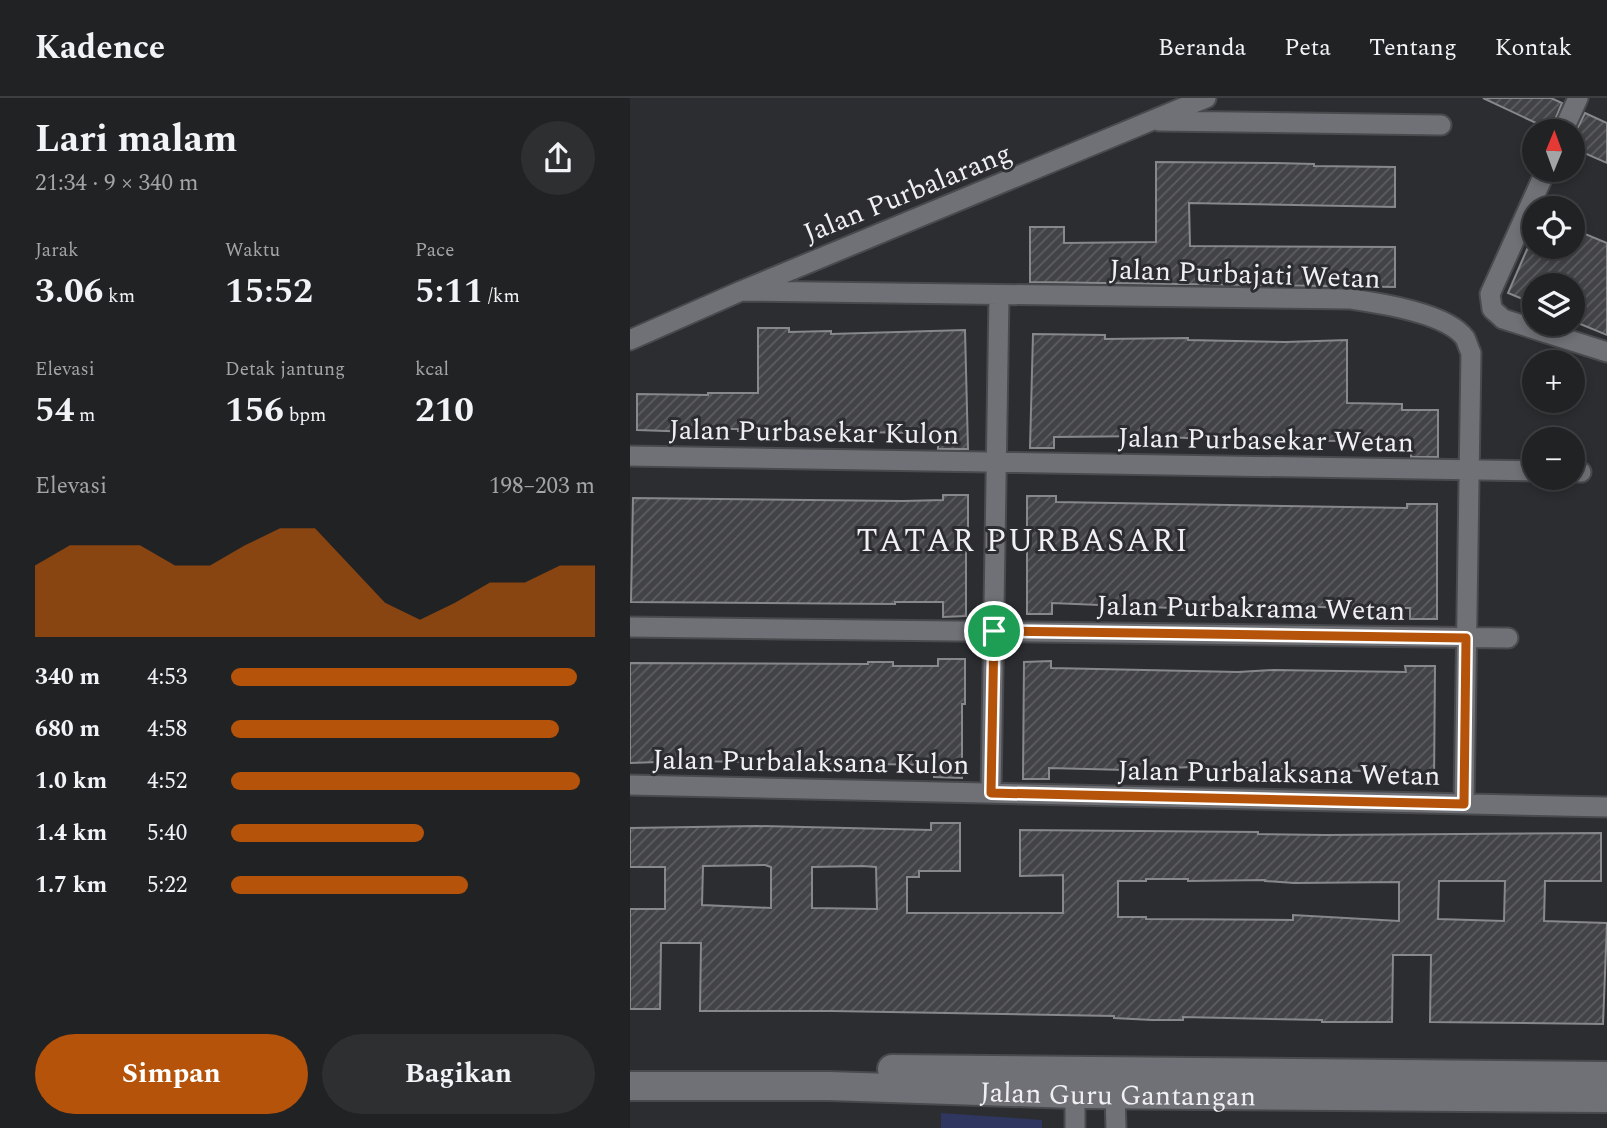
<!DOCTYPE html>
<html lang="id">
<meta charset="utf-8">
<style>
:root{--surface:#212224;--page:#2d2f31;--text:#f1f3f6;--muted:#a2a4a6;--line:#3e3f41;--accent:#b45309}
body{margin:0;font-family:Spectral,serif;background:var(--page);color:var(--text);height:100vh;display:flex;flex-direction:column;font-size:26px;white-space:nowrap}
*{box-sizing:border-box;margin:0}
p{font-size:23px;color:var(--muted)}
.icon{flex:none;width:38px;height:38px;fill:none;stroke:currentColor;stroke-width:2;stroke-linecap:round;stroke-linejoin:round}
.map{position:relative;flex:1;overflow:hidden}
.side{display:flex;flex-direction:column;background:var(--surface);width:630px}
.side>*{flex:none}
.needle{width:46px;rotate:1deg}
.fabs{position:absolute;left:892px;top:21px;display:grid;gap:14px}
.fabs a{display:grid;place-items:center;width:63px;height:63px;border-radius:50%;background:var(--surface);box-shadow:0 4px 10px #0003,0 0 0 2px var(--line);font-size:35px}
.pin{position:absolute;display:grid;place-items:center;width:60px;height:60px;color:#fff;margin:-30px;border:4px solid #fff;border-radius:50%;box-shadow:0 2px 7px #0007}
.round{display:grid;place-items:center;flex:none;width:74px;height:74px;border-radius:37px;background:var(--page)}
.head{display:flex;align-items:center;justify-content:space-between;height:119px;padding:0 35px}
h1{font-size:38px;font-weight:700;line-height:52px}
.stats{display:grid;grid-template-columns:repeat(3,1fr);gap:10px;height:119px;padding:7px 35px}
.stats div{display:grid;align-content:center}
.stats b{font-size:35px;font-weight:700}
.stats small{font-size:19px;font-weight:400}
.stats p{font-size:19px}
.chart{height:196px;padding:14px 35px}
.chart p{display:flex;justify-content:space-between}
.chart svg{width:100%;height:126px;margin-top:7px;fill:var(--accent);opacity:.7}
.cta{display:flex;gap:14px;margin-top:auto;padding:14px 35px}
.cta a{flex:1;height:80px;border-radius:42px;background:var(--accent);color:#fff;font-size:28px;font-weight:700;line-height:80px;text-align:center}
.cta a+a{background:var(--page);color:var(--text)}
ul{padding:0 35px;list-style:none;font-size:23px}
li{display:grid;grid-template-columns:112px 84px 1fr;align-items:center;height:52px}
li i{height:18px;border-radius:9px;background:var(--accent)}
header{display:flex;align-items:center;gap:42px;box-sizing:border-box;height:98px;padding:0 35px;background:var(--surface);border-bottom:2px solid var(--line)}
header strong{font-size:33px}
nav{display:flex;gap:38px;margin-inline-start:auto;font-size:24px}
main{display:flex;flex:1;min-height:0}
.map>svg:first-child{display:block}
.grass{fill:#2f3761}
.building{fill:url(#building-hatch);stroke:#87888c;stroke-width:2;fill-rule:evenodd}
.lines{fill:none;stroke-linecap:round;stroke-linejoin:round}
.street-casing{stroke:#494a4d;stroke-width:23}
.secondary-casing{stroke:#494a4d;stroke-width:32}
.street{stroke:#707176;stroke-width:19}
.secondary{stroke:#707176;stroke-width:28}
.route-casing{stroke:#fff;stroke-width:14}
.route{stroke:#b45309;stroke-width:9}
.labels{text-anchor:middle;stroke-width:6;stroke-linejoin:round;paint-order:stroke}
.street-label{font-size:28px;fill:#f0f0f3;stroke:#2c2d30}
.quarter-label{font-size:32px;letter-spacing:2px;fill:#f0f0f3;stroke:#2c2d30}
</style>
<header>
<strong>Kadence</strong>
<nav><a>Beranda</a><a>Peta</a><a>Tentang</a><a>Kontak</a></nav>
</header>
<main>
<section class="side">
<div class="head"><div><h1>Lari malam</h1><p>21:34 · 9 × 340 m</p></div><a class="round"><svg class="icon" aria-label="share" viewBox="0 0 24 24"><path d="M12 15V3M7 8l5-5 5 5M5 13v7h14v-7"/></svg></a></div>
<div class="stats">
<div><p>Jarak</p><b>3.06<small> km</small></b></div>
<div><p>Waktu</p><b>15:52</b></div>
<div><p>Pace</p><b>5:11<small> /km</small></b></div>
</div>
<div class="stats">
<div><p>Elevasi</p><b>54<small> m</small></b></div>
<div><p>Detak jantung</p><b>156<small> bpm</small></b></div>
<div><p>kcal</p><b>210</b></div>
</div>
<div class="chart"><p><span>Elevasi</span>198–203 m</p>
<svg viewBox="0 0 160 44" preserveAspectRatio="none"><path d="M0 44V19L10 12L20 12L30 12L40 19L50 19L60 12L70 6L80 6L90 19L100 32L110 38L120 32L130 25L140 25L150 19L160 19V44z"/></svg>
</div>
<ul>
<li><b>340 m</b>4:53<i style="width:95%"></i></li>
<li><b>680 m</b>4:58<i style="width:90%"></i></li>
<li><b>1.0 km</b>4:52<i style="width:96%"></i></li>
<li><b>1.4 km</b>5:40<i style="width:53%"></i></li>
<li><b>1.7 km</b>5:22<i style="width:65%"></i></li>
</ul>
<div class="cta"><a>Simpan</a><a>Bagikan</a></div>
</section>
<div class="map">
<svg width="977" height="1030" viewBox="0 0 977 1030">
<defs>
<pattern id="building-hatch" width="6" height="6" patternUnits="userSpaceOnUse" patternTransform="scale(1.75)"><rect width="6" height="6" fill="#424347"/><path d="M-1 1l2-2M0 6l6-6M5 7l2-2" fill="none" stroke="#5e5e62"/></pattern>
</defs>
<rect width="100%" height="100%" fill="#2c2d30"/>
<!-- grass -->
<path class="grass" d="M311,1015L412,1022V1030H311Z"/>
<!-- building -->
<path class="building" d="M853,0H921L932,5L921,32Z
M955,15L977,25V65L943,50V39Z
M526,64L646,65L684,66V68L765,69V109L559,105L560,148L765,149V189L400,184V129H434V145L526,144Z
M943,131L977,145V237L943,223V187H905V206L878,195L905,133V149H943Z
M128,230H159V234L201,233V236L335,232L338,351H308V335L108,333V331H65V334L7,332V296L78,297V295H128Z
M403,236L475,237V241L558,240V242L656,244L717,242V305L772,306V312H808V359H781V344L573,341L521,338L424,339V350H400Z
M313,397H338V443H336V518L313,519V504H265V506L1,504L3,400L273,403L313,402Z
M397,398H426V404L777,410V406H807V521H780V510L736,509L735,511L668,508V511L601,508V511H566L422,505V516H397Z
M308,561H335V606H332V680L304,679V667L57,663L0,665V565L238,566V564H263V568H308Z
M421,563V570L608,574L644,572L776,574L775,568H805L804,686L777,687V674L562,669L496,672L419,670V681H393L394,564Z
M301,725H330V773H289V779H277V815H433V777L390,778V732L628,734V736L696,737L971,735V783H915L914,823L977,825L973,926L800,924L801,857H763L762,924H692V922L553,919V922H522L484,920V918L202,913H70L71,845H31L30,911H0V811H35V769H0V730L127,728L301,732ZM135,767L141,769V810L72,807L73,768ZM233,768L246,769L247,811L182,810V769ZM516,781H558V783L635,782V783L664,785L769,784V823L663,817V822L516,821V819H488V783H516ZM809,783H875L874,823L808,821Z"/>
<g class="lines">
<defs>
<path id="street" d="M529,23L811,27
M933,33L948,0
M916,72L860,196L862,211L873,221L977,254
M111,193L721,201C749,205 817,215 835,240C837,244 839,251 841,255L834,706
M0,242L111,193L576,0
M0,358L905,373
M943,374H951
M0,529L878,540
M0,687L977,709
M361,695L369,198
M485,996L486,1030
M445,1030V996"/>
<g id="secondary">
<path d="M262,971L977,978"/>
<path id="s1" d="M0,988H199L445,996L977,1000"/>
</g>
</defs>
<!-- street casing -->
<use href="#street" class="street-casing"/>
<!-- secondary casing -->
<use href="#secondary" class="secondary-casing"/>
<!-- street -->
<use href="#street" class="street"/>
<!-- secondary -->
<use href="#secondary" class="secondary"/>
</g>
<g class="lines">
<defs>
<path id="route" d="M364,533L836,540L834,706L361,695Z"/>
</defs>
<!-- route casing -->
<use href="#route" class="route-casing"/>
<!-- route -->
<use href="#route" class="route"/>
</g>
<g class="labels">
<!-- street labels -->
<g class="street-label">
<text transform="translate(277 94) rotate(-22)" y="10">Jalan Purbalarang</text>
<text transform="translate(615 175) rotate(2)" y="10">Jalan Purbajati Wetan</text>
<text transform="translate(184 333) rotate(1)" y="10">Jalan Purbasekar Kulon</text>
<text transform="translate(636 341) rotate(1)" y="10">Jalan Purbasekar Wetan</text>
<text transform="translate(621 509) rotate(1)" y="10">Jalan Purbakrama Wetan</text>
<text transform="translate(181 663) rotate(1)" y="10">Jalan Purbalaksana Kulon</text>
<text transform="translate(649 674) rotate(1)" y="10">Jalan Purbalaksana Wetan</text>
<text dy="10" stroke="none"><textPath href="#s1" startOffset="488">Jalan Guru Gantangan</textPath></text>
</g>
<!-- quarter labels -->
<g class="quarter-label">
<text x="393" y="453">TATAR PURBASARI</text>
</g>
</g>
</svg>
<div class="fabs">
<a><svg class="needle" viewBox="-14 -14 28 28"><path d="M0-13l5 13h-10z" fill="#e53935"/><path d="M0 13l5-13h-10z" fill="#a2a4a6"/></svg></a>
<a><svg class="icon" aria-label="locate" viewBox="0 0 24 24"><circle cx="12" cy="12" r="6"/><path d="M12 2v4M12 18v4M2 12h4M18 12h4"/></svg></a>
<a><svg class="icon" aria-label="layers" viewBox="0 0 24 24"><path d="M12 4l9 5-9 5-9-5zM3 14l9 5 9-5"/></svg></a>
<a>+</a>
<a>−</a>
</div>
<div class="pin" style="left:364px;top:533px;background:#1e9e55"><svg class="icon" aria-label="arrive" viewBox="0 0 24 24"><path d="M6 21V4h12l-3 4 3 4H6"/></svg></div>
</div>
</main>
